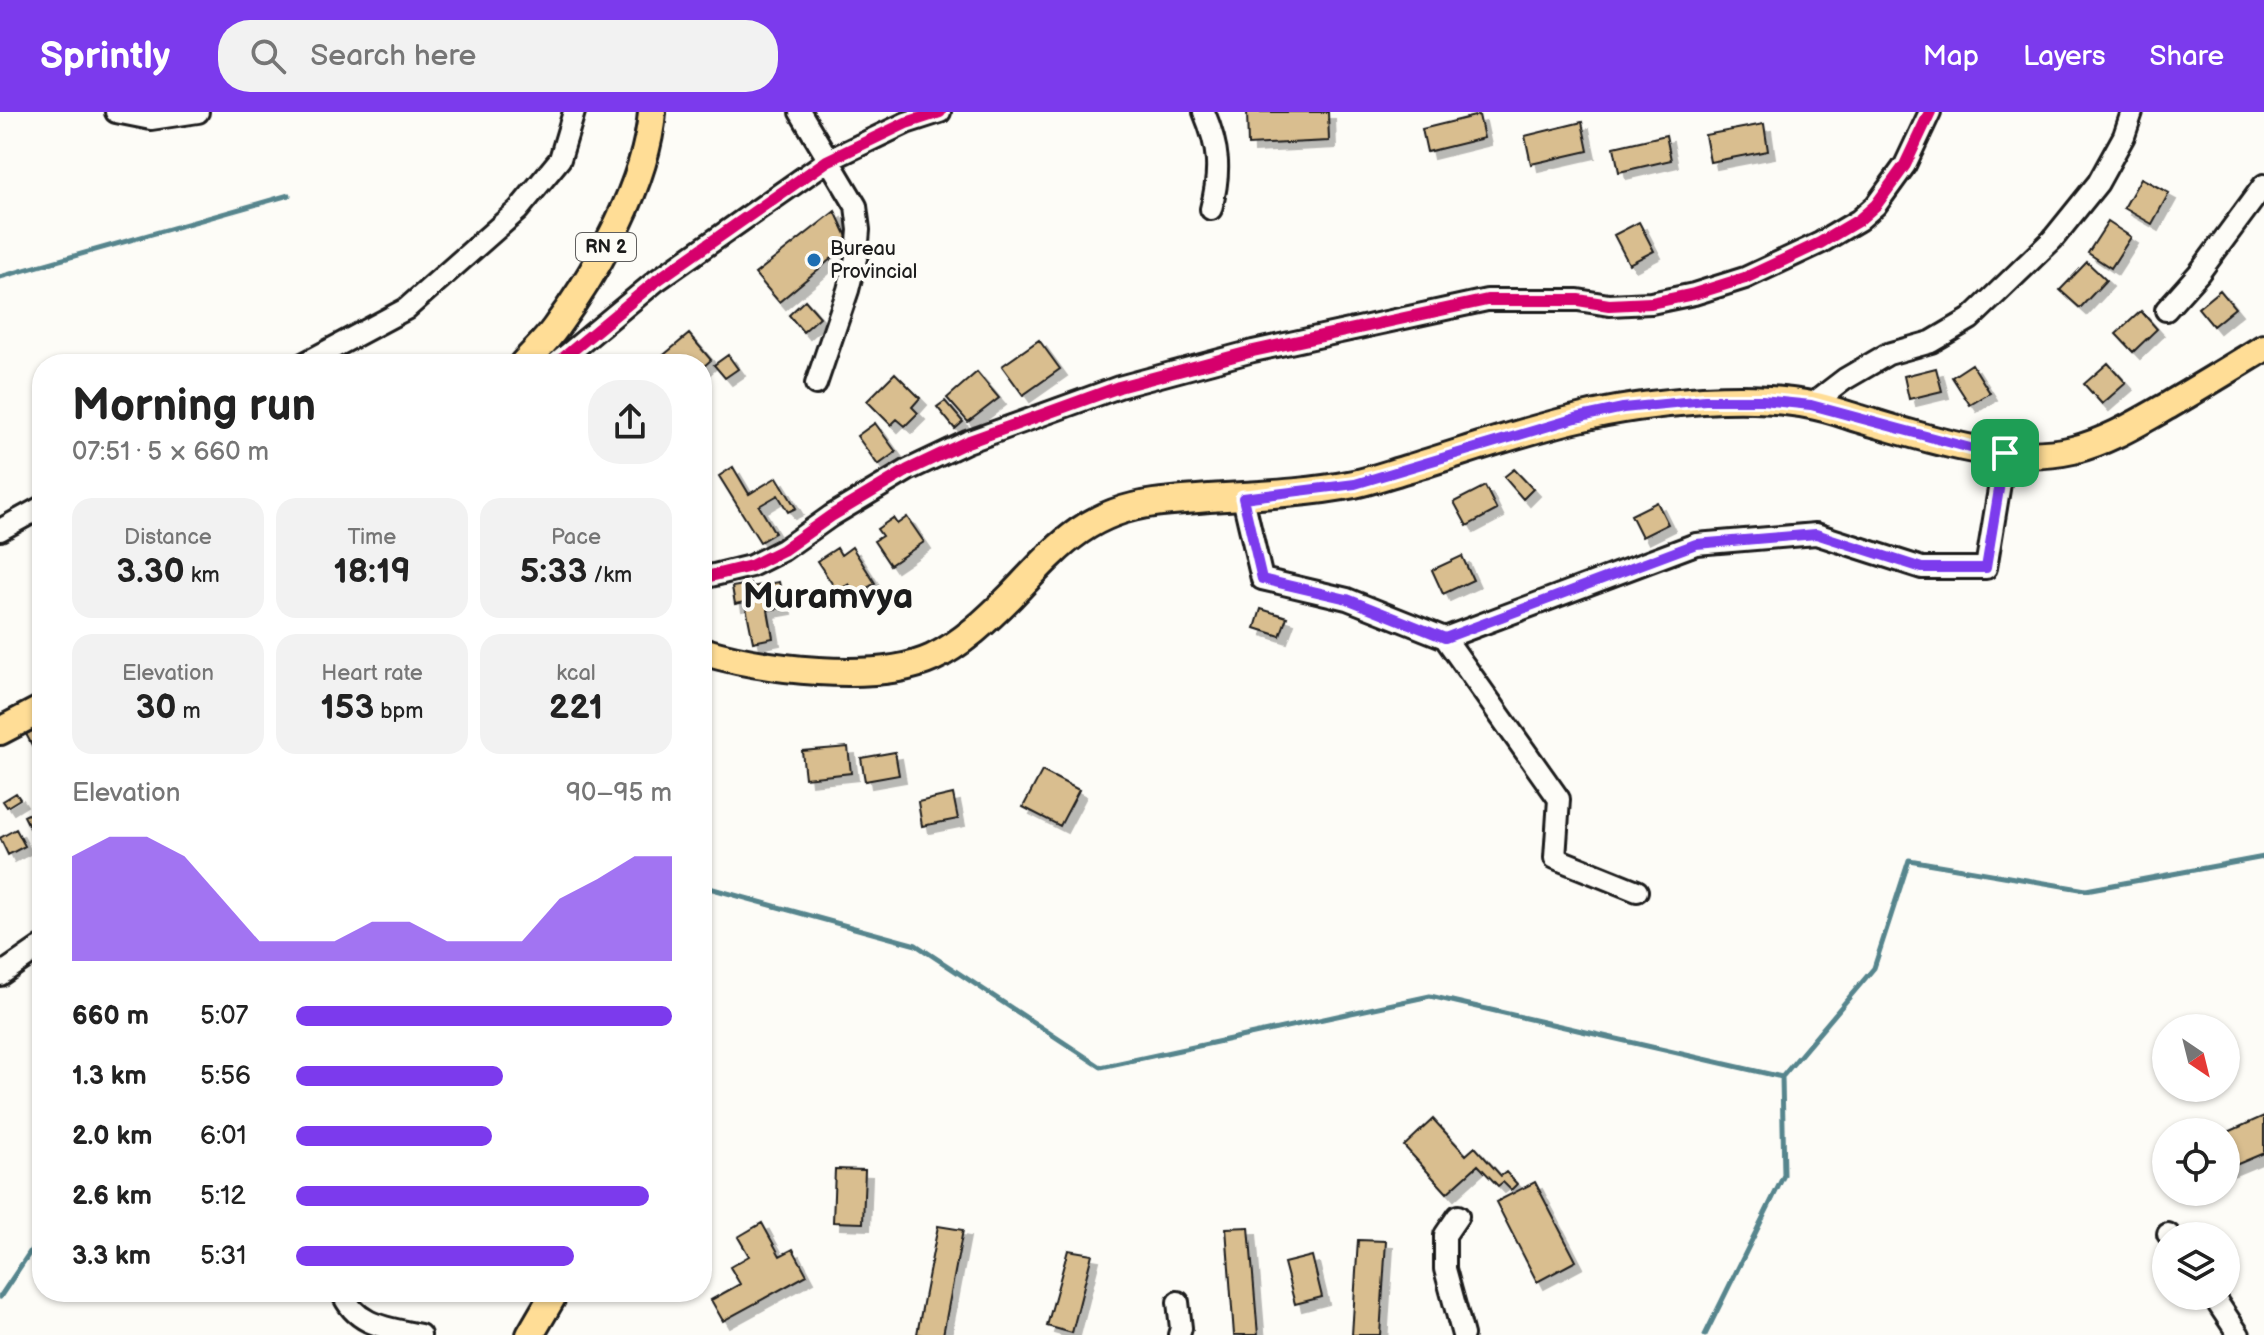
<!DOCTYPE html>
<meta charset="utf-8">
<style>
:root{--surface:#fff;--page:#f2f2f2;--text:#222;--muted:#767676;--accent:#7c3aed}
body{margin:0;font-family:"Balsamiq Sans",sans-serif;background:var(--page);color:var(--text);height:100vh;display:flex;flex-direction:column;font-size:30px;white-space:nowrap}
*{box-sizing:border-box;margin:0}
p{font-size:26px;color:var(--muted)}
.icon{flex:none;width:44px;height:44px;fill:none;stroke:currentColor;stroke-width:2;stroke-linecap:round;stroke-linejoin:round}
.map{position:relative;flex:1;overflow:hidden}
.panel{position:absolute;left:32px;top:242px;width:680px;height:948px;display:flex;flex-direction:column;background:var(--surface);border-radius:32px;box-shadow:0 2px 6px #0004}
.panel>*{flex:none}
.needle{width:52px;rotate:145deg}
.fabs{position:absolute;left:2152px;top:902px;display:grid;gap:16px}
.fabs a{display:grid;place-items:center;width:88px;height:88px;border-radius:50%;background:var(--surface);box-shadow:0 2px 6px #0004;font-size:40px}
.pin{position:absolute;display:grid;place-items:center;width:68px;height:68px;color:#fff;margin:-34px;border-radius:16px;box-shadow:0 4px 12px #0006}
.round{display:grid;place-items:center;flex:none;width:84px;height:84px;border-radius:32px;background:var(--page)}
.summary{display:flex;align-items:center;justify-content:space-between;height:136px;padding:0 40px}
h1{font-size:44px;font-weight:600;line-height:60px}
.stats{display:grid;grid-template-columns:repeat(3,1fr);gap:12px;height:136px;padding:8px 40px}
.stats div{display:grid;align-content:center;border-radius:20px;background:var(--page);text-align:center}
.stats b{font-size:34px;font-weight:600}
.stats small{font-size:22px;font-weight:400}
.stats p{font-size:22px}
.chart{height:224px;padding:16px 40px}
.chart p{display:flex;justify-content:space-between}
.chart svg{width:100%;height:144px;margin-top:8px;fill:var(--accent);opacity:.7}
ul{padding:0 40px;list-style:none;font-size:26px}
li{display:grid;grid-template-columns:128px 96px 1fr;align-items:center;height:60px}
li i{height:20px;border-radius:10px;background:var(--accent)}
header{display:flex;align-items:center;gap:48px;box-sizing:border-box;height:112px;padding:0 40px;background:var(--accent);color:#fff}
header strong{font-size:38px}
nav{display:flex;gap:44px;margin-inline-start:auto;font-size:28px}
.search{width:560px;height:72px;background:var(--page);display:flex;align-items:center;gap:20px;box-sizing:border-box;padding:0 28px;border-radius:32px;color:var(--muted);font-size:30px}
.map>svg:first-child{display:block}
.lines{fill:none;stroke-linecap:round;stroke-linejoin:round}
.stream{stroke:#56858d;stroke-width:5}
.building{fill:#d9be8f;stroke:#1c1c1c;stroke-width:2;filter:url(#shadow)}
.minor-casing{stroke:#1c1c1c;stroke-width:26}
.major-casing{stroke:#1c1c1c;stroke-width:32}
.minor{stroke:#fdfcf7;stroke-width:20}
.major{stroke:#ffdd96;stroke-width:26}
.cycleway-casing{stroke:#fdfcf7;stroke-width:17}
.cycleway{stroke:#d6006c;stroke-width:12}
.route-casing{stroke:#fff;stroke-width:16}
.route{stroke:#7c3aed;stroke-width:10}
.poi-dot{fill:#1f6fb2;stroke:#fdfcf7;stroke-width:3}
.labels{text-anchor:middle;stroke-width:8;stroke-linejoin:round;paint-order:stroke}
.shield{fill:#fdfcf7;stroke:#605f5e;stroke-width:2}
.shield-label{font-size:18px;font-weight:bold;fill:#1c1c1c}
.poi-label{font-size:20px;fill:#1c1c1c;stroke:#fdfcf7;text-anchor:start}
.town-label{font-size:36px;font-weight:bold;fill:#1c1c1c;stroke:#fdfcf7}
</style>
<header>
<strong>Sprintly</strong>
<div class="search"><svg class="icon" aria-label="search" viewBox="0 0 24 24"><circle cx="10" cy="10" r="6"/><path d="M15 15l6 6"/></svg>Search here</div>
<nav><a>Map</a><a>Layers</a><a>Share</a></nav>
</header>
<div class="map">
<svg width="2264" height="1223" viewBox="0 0 2264 1223">
<defs>
<filter id="shadow"><feDropShadow dx="7" dy="7" stdDeviation="0" flood-color="#0004"/></filter>
</defs>
<rect width="100%" height="100%" fill="#fdfcf7"/>
<filter id="ink" filterUnits="userSpaceOnUse"><feTurbulence type="fractalNoise" baseFrequency=".0125" numOctaves="2"/><feDisplacementMap in="SourceGraphic" scale="16" xChannelSelector="R" yChannelSelector="G"/><feConvolveMatrix kernelMatrix="1 2 1 2 8 2 1 2 1" color-interpolation-filters="sRGB"/></filter>
<g filter="url(#ink)">
<g class="lines">
<!-- stream -->
<path class="stream" d="M0,165L289,83
M702,774L916,833L1101,955L1430,884L1782,965
M0,1185L42,1122
M1705,1223L1784,1063L1782,965L1874,856L1909,748L2086,778L2264,745"/>
</g>
<!-- building -->
<path class="building" d="M1247,0H1328L1329,29L1248,33Z
M1479,3L1484,26L1427,40L1422,17Z
M1582,10L1588,39L1531,52L1525,24Z
M1764,12L1768,39L1710,50L1705,23Z
M1666,23L1671,48L1619,60L1614,35Z
M2141,66L2169,81L2152,112L2124,96Z
M835,99L850,131L779,190L755,162Z
M1639,110L1654,139L1629,152L1614,123Z
M2108,110L2131,125L2111,156L2088,141Z
M2087,150L2106,168L2080,196L2060,178Z
M2220,178L2235,196L2213,214L2198,196Z
M805,188L820,205L803,220L789,203Z
M2141,199L2157,217L2133,240L2116,222Z
M689,222L711,248L702,256V252H653Z
M1039,228L1060,257L1023,283L1002,254Z
M728,243L738,257L725,266L714,253Z
M2108,251L2126,271L2102,292L2084,272Z
M1972,252L1990,281L1970,293L1952,265Z
M1936,256L1942,279L1909,287L1904,264Z
M977,260L999,286L968,310L947,286Z
M895,261L920,286L912,295L918,301L905,314L897,307L891,313L867,289Z
M945,289L963,310L955,317L937,295Z
M875,311L896,340L878,353L857,324Z
M733,355L749,382L777,365L796,396L788,400L778,383L759,394L775,421L760,430L719,364Z
M1514,357L1533,377L1523,387L1504,365Z
M1485,374L1497,398L1467,414L1454,390Z
M1657,390L1668,412L1642,425L1631,403Z
M907,405L924,430L890,453L874,429L882,424L877,417L893,406L897,412Z
M852,435L875,471L856,483L849,472L837,479L817,449L837,436L841,443Z
M1462,444L1473,468L1443,482L1432,458Z
M779,470L785,495L768,498L773,526L753,530L745,490L735,492L732,475L750,472L751,475Z
M1261,497L1287,505L1280,524L1255,516Z
M42,614V652L26,622Z
M848,635L851,661L805,666L802,639Z
M895,640L899,663L865,669L861,646Z
M1042,659L1079,678L1060,714L1023,695Z
M16,681L20,687L7,695L3,689Z
M953,682L958,707L922,714L918,690Z
M34,699L42,717L33,722L24,704Z
M16,717L25,734L8,743L0,726Z
M2264,1004V1041L2226,1057V1021Z
M1433,1007L1466,1043L1475,1035L1501,1064L1506,1060L1517,1072L1511,1078L1503,1070L1498,1074L1478,1053L1447,1081L1404,1034Z
M835,1057L865,1058L863,1111L833,1110Z
M1535,1070L1576,1149L1537,1170L1496,1090Z
M762,1111L780,1144L793,1137L807,1163L723,1209L711,1188L740,1172L730,1155L749,1144L738,1125Z
M938,1114L963,1118L943,1223H923L917,1222Z
M1249,1115L1258,1223H1234L1226,1116Z
M1358,1128L1386,1129L1380,1223H1352Z
M1068,1138L1092,1142L1072,1221L1047,1214Z
M1312,1144L1322,1185L1295,1192L1284,1151Z"/>
<g class="lines">
<defs>
<path id="minor" d="M116,0L151,7L198,0
M800,0L856,94L859,118L857,142L848,178L816,272
M1204,0C1219,36 1221,59 1211,97
M2166,198L2199,161L2264,73
M303,252L406,197L518,98L560,47L574,0
M556,252L656,169L827,49L906,11L940,0
M1811,293L1845,267L1888,242L1931,230L1970,207L2052,128L2098,71L2124,24L2132,0
M1243,386L1262,467L1347,487L1445,526L1696,432L1816,422L1922,456H1986L2005,341
M0,418L42,395
M702,466L751,454L783,438L831,404L908,358L967,330L1119,275L1253,239L1487,188H1578L1609,193L1651,191L1694,182L1745,166L1820,131L1859,108L1876,93L1905,53L1930,0
M1445,526L1559,687L1555,746L1637,779
M0,863L42,834
M1458,1104L1445,1123V1157L1463,1223
M2168,1122L2170,1124
M342,1180C355,1214 388,1216 420,1223
M2213,1184L2239,1223
M1178,1190L1181,1216L1179,1223"/>
<path id="major" d="M523,252C534,240 547,228 556,215C597,159 647,70 652,0
M702,539C761,557 876,572 932,546C962,532 988,507 1011,484C1056,437 1085,400 1154,391C1220,383 1288,385 1354,372C1373,368 1392,361 1410,356C1466,339 1522,319 1579,306C1619,296 1661,291 1703,288C1738,286 1777,286 1811,293C1828,296 1844,302 1860,307C1927,326 2003,354 2073,338C2109,329 2139,310 2171,292C2202,274 2233,255 2264,236
M0,619L42,597
M530,1223L555,1180"/>
</defs>
<!-- minor casing -->
<use href="#minor" class="minor-casing"/>
<!-- major casing -->
<use href="#major" class="major-casing"/>
<!-- minor -->
<use href="#minor" class="minor"/>
<!-- major -->
<use href="#major" class="major"/>
<defs>
<path id="cycleway" d="M556,252L656,169L827,49L906,11L940,0
M1243,386L1262,467L1347,487L1445,526L1696,432L1816,422L1922,456H1986L2005,341
M702,466L751,454L783,438L831,404L908,358L967,330L1119,275L1253,239L1487,188H1578L1609,193L1651,191L1694,182L1745,166L1820,131L1859,108L1876,93L1905,53L1930,0"/>
</defs>
<!-- cycleway casing -->
<use href="#cycleway" class="cycleway-casing"/>
<!-- cycleway -->
<use href="#cycleway" class="cycleway"/>
</g>
</g>
<g class="lines" filter="url(#ink)">
<defs>
<path id="route" d="M1705,288H1762L1811,293L1974,337L2005,341L1986,456H1922L1816,422L1696,432L1445,526L1347,487L1262,467L1243,386L1355,372L1576,306L1623,296Z"/>
</defs>
<!-- route casing -->
<use href="#route" class="route-casing"/>
<!-- route -->
<use href="#route" class="route"/>
</g>
<!-- markers -->
<circle class="poi-dot" cx="814" cy="148" r="8"/>
<g class="labels">
<!-- shield labels -->
<rect class="shield" x="576" y="121" width="60" height="28" rx="6"/>
<g class="shield-label">
<text x="606" y="141">RN 2</text>
</g>
<!-- poi labels -->
<g class="poi-label">
<text x="830" y="143">Bureau<tspan x="830" dy="23">Provincial</tspan></text>
</g>
<!-- town labels -->
<g class="town-label">
<text x="828" y="496">Muramvya</text>
</g>
</g>
</svg>
<div class="fabs">
<a><svg class="needle" viewBox="-14 -14 28 28"><path d="M0-13l5 13h-10z" fill="#e53935"/><path d="M0 13l5-13h-10z" fill="#767676"/></svg></a>
<a><svg class="icon" aria-label="locate" viewBox="0 0 24 24"><circle cx="12" cy="12" r="6"/><path d="M12 2v4M12 18v4M2 12h4M18 12h4"/></svg></a>
<a><svg class="icon" aria-label="layers" viewBox="0 0 24 24"><path d="M12 4l9 5-9 5-9-5zM3 14l9 5 9-5"/></svg></a>
</div>
<div class="pin" style="left:2005px;top:341px;background:#1e9e55"><svg class="icon" aria-label="arrive" viewBox="0 0 24 24"><path d="M6 21V4h12l-3 4 3 4H6"/></svg></div>
<section class="panel">
<div class="summary"><div><h1>Morning run</h1><p>07:51 · 5 × 660 m</p></div><a class="round"><svg class="icon" aria-label="share" viewBox="0 0 24 24"><path d="M12 15V3M7 8l5-5 5 5M5 13v7h14v-7"/></svg></a></div>
<div class="stats">
<div><p>Distance</p><b>3.30<small> km</small></b></div>
<div><p>Time</p><b>18:19</b></div>
<div><p>Pace</p><b>5:33<small> /km</small></b></div>
</div>
<div class="stats">
<div><p>Elevation</p><b>30<small> m</small></b></div>
<div><p>Heart rate</p><b>153<small> bpm</small></b></div>
<div><p>kcal</p><b>221</b></div>
</div>
<div class="chart"><p><span>Elevation</span>90–95 m</p>
<svg viewBox="0 0 160 44" preserveAspectRatio="none"><path d="M0 44V12L10 6L20 6L30 12L40 25L50 38L60 38L70 38L80 32L90 32L100 38L110 38L120 38L130 25L140 19L150 12L160 12V44z"/></svg>
</div>
<ul>
<li><b>660 m</b>5:07<i style="width:100%"></i></li>
<li><b>1.3 km</b>5:56<i style="width:55%"></i></li>
<li><b>2.0 km</b>6:01<i style="width:52%"></i></li>
<li><b>2.6 km</b>5:12<i style="width:94%"></i></li>
<li><b>3.3 km</b>5:31<i style="width:74%"></i></li>
</ul>
</section>
</div>
